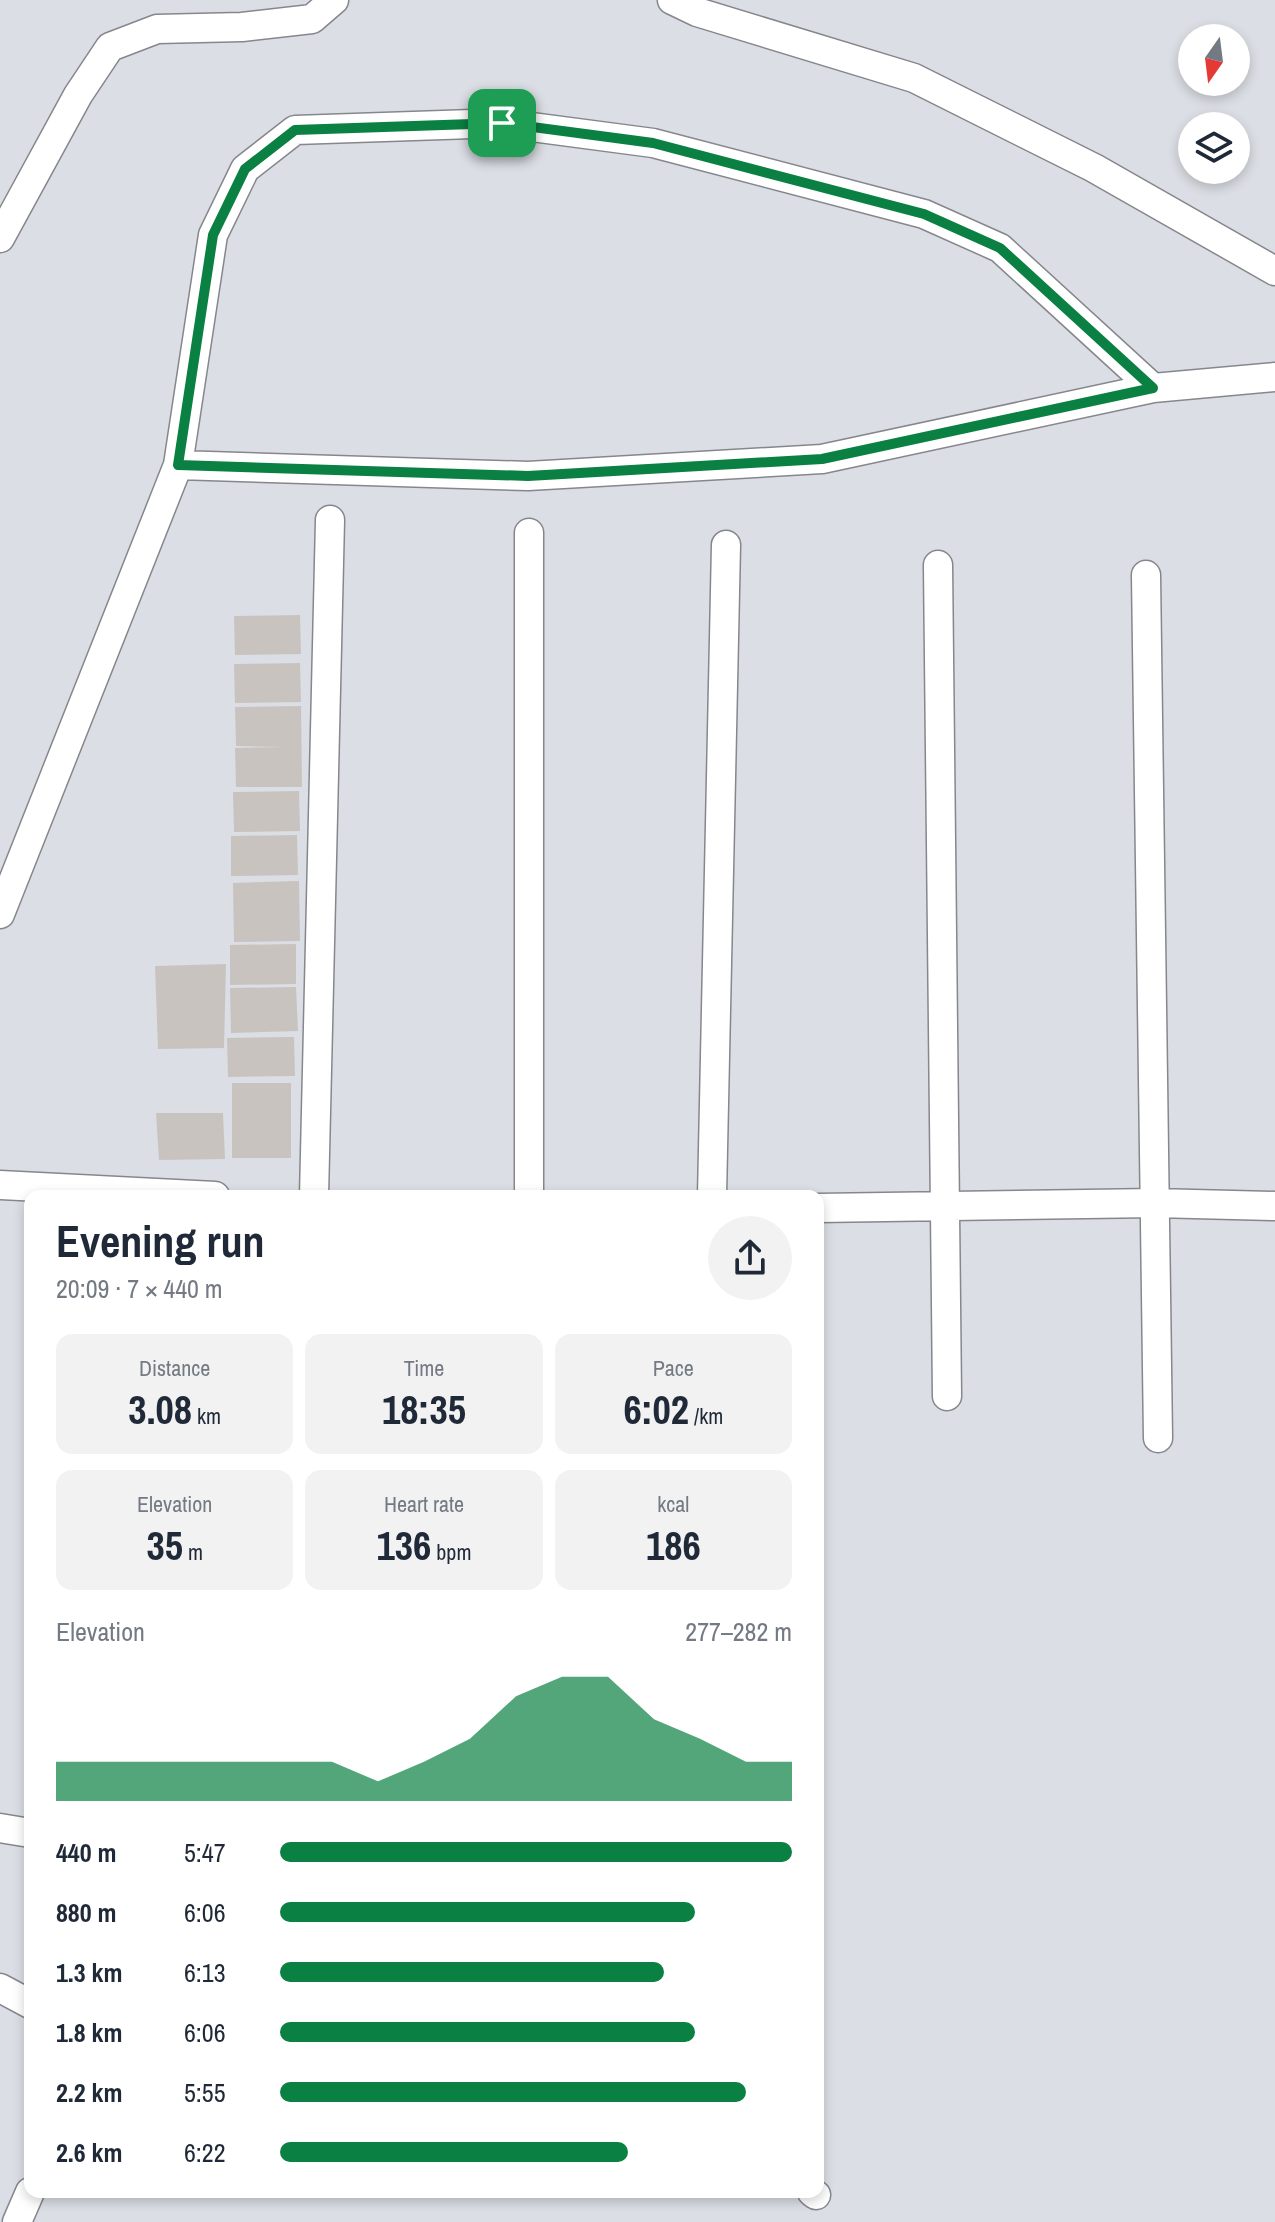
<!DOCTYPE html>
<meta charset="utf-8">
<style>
:root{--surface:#fff;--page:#f2f2f3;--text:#1f2937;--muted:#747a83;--accent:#0b8043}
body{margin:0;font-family:"Archivo Narrow",sans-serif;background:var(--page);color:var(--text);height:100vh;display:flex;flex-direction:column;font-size:30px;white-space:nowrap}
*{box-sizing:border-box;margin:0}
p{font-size:26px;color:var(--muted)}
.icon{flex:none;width:44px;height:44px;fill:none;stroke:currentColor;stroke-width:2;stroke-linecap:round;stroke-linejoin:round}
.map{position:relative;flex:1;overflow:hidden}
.drawer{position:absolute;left:24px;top:1190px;width:800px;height:1008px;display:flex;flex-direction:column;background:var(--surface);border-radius:16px;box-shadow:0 4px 12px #0003}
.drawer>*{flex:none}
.needle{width:52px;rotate:194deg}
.tools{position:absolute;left:1178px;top:24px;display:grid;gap:16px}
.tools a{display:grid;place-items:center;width:72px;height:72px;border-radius:50%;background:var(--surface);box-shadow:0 4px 12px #0003;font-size:40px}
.pin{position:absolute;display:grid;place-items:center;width:68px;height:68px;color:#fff;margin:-34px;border-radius:16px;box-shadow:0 4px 12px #0006}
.round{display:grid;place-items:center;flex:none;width:84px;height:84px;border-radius:42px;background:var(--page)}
.overview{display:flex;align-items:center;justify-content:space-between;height:136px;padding:0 32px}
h1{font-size:44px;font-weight:800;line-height:60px}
.stats{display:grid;grid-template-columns:repeat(3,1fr);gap:12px;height:136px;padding:8px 32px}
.stats div{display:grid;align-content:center;border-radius:16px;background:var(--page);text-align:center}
.stats b{font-size:40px;font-weight:800}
.stats small{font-size:22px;font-weight:400}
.stats p{font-size:22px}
.chart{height:224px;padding:16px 32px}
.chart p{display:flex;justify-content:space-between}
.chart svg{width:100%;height:144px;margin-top:8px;fill:var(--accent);opacity:.7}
ul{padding:0 32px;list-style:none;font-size:26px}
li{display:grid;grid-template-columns:128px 96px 1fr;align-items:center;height:60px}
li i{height:20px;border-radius:10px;background:var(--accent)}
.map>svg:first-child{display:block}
.building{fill:#c9c3bf}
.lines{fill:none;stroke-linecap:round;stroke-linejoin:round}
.street-casing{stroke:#85878d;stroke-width:31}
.street{stroke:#fff;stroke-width:28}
.route-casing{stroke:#fff;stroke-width:16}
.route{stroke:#0b8043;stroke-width:10}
</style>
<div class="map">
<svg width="1275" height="2222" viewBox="0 0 1275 2222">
<rect width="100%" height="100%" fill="#dbdee4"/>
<!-- building -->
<path class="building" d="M300,615L301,654L235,655L234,616Z
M300,663L301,702L235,703L234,664Z
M301,706L302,787H236L235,748L284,747L236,746L235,707Z
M299,791L300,831L234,832L233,792Z
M297,835L298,875L231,876V836Z
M299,881L300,941L234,942L233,883Z
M296,944V984L230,985V945Z
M226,964L224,1048L158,1049L155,966Z
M296,987L298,1031L231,1033L230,988Z
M294,1037L295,1076L228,1077L227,1038Z
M232,1083H291V1158H232Z
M156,1113H223L225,1159L159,1160Z"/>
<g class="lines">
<defs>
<path id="street" d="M672,0L697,12L914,78L1094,168L1275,271
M0,238L78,95L110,47L157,29L242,27L312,19L334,0
M178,465L528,476L822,459L1153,388
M529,533V1196
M938,565L947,1396
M1146,575L1158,1438
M0,914L178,465L213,235L245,169L295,130L502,123L653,143L924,214L1000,248L1153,388L1275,377
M0,1185L215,1196
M314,1196L330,520
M712,1196L726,545
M818,1208L1155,1203L1275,1206
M0,1828L30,1833
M0,1988L30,2004
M812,2192L816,2195
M17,2222L30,2192"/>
</defs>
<!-- street casing -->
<use href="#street" class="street-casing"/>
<!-- street -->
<use href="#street" class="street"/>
</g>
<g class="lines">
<defs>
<path id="route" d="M502,123L653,143L924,214L1000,248L1153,388L822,459L528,476L178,465L213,235L245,169L295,130Z"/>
</defs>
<!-- route casing -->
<use href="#route" class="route-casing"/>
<!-- route -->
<use href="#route" class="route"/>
</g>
</svg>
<div class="tools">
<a><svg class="needle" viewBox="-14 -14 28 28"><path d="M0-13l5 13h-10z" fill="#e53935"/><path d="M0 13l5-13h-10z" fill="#747a83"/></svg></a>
<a><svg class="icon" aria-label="layers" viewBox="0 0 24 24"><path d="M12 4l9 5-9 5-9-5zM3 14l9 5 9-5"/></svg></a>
</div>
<div class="pin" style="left:502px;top:123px;background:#1e9e55"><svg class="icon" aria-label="arrive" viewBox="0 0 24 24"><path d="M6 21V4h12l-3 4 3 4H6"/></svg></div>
<section class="drawer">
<div class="overview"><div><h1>Evening run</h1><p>20:09 · 7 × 440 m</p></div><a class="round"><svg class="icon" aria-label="share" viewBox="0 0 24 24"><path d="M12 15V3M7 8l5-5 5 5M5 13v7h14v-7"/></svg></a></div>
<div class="stats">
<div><p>Distance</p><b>3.08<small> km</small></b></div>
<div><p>Time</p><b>18:35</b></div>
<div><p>Pace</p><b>6:02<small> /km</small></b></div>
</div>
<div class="stats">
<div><p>Elevation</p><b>35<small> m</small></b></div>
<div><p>Heart rate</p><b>136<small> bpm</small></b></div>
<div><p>kcal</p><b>186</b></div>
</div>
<div class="chart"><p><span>Elevation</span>277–282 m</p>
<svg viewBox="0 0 160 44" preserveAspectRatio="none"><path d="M0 44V32L10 32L20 32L30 32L40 32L50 32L60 32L70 38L80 32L90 25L100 12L110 6L120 6L130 19L140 25L150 32L160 32V44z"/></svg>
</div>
<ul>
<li><b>440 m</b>5:47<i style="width:100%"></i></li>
<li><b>880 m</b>6:06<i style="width:81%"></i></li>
<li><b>1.3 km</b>6:13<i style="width:75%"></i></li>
<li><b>1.8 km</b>6:06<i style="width:81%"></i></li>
<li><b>2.2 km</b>5:55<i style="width:91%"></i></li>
<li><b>2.6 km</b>6:22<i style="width:68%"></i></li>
</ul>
</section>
</div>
